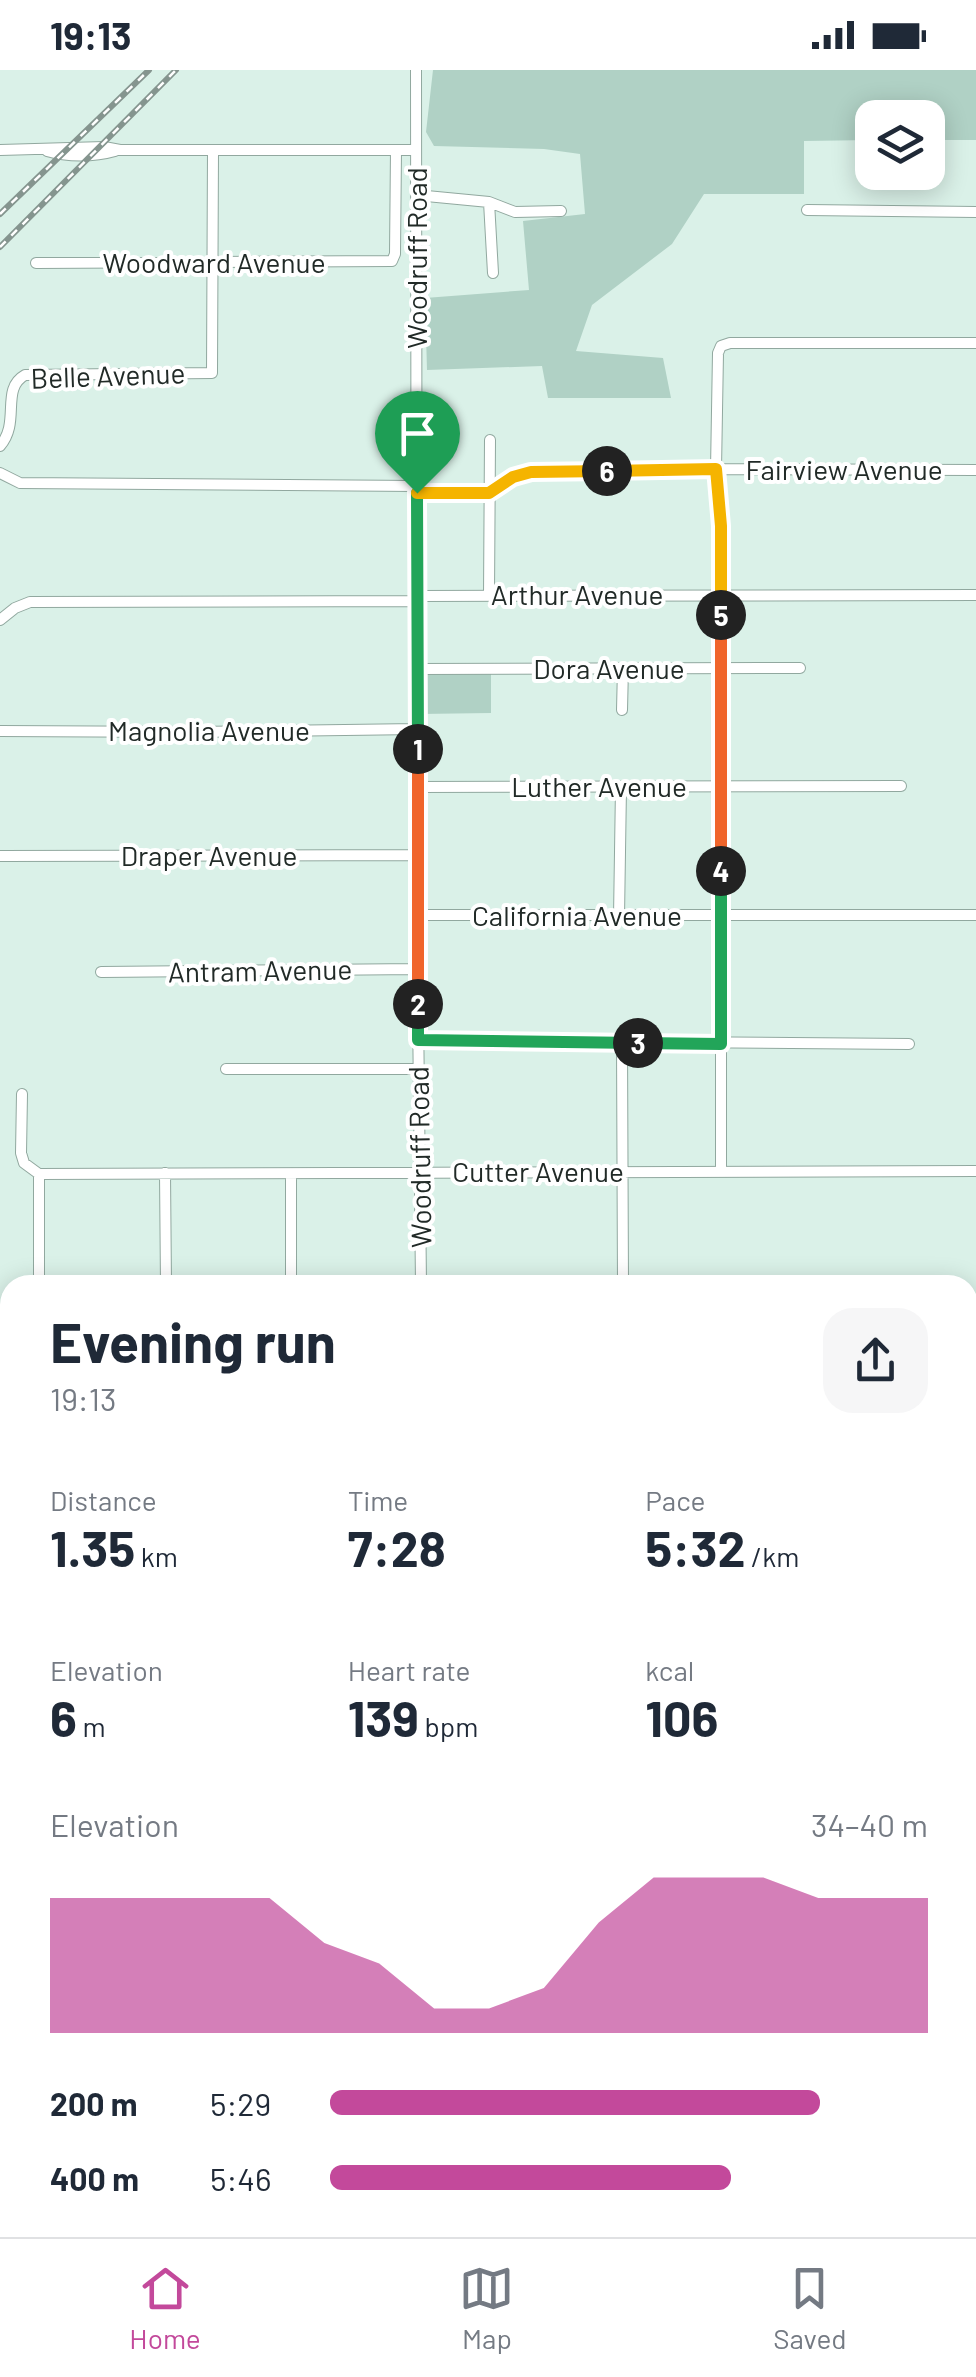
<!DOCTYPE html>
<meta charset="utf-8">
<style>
:root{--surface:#fff;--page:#f6f6f7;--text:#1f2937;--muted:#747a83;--line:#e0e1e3;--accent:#c3499b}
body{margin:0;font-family:Barlow,sans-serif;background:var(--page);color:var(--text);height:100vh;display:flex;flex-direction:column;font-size:38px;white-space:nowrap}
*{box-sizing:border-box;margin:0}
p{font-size:32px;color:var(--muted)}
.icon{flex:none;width:55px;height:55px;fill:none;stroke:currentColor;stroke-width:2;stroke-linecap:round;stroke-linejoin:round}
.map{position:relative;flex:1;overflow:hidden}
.sheet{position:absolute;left:0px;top:1205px;width:978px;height:962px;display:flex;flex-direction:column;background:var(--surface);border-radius:30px 30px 0 0;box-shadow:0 5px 25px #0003}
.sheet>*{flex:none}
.fabs{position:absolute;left:855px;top:30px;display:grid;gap:20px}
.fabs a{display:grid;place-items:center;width:90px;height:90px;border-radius:20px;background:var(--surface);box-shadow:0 5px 25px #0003;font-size:50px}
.pin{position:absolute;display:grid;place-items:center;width:85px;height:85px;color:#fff;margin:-102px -42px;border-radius:50% 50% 50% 0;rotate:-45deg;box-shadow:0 0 10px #0007}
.pin .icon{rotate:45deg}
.km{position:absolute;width:50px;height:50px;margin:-25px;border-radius:50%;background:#222;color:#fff;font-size:28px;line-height:50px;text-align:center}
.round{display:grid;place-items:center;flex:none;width:105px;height:105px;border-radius:30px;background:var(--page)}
.summary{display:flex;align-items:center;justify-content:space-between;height:170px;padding:0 50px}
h1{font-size:55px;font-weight:700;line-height:75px}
.figures{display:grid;grid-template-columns:repeat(3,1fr);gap:15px;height:170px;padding:10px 50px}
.figures div{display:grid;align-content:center}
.figures b{font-size:50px;font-weight:700}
.figures small{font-size:28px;font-weight:400}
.figures p{font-size:28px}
.chart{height:280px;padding:20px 50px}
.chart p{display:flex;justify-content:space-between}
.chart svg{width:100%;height:180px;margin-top:10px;fill:var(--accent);opacity:.7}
ul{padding:0 50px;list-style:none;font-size:32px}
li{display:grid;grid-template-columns:160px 120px 1fr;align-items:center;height:75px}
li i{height:25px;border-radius:12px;background:var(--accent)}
.status{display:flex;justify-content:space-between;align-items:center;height:70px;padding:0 50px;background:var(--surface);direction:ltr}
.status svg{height:28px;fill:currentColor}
.dock{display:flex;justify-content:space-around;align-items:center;height:140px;border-top:2px solid var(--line);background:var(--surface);font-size:28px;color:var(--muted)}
.dock a{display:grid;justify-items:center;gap:5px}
.dock .on{color:var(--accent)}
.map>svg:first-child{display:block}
.green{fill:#b0d1c5}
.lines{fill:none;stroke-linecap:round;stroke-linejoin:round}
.stream{stroke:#627f74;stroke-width:2.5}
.minor-casing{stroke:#91a89f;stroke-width:12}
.minor{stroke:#fff;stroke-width:10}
.rail-casing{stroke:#85958f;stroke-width:6}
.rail{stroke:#fff;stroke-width:2.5;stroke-dasharray:8;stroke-linecap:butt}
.split-1-casing{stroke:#fff;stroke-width:20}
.split-2-casing{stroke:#fff;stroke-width:20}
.split-3-casing{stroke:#fff;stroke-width:20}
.split-4-casing{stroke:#fff;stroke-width:20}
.split-5-casing{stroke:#fff;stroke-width:20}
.split-6-casing{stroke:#fff;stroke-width:20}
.split-7-casing{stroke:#fff;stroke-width:20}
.split-1{stroke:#22a559;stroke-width:12}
.split-2{stroke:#f0652b;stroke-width:12}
.split-3{stroke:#22a559;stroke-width:12}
.split-4{stroke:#22a559;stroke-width:12}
.split-5{stroke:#f0652b;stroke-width:12}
.split-6{stroke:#f5b400;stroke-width:12}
.split-7{stroke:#f5b400;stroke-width:12}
.labels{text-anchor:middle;stroke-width:8;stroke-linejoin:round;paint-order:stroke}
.street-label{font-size:28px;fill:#212a27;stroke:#fff}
</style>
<div class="status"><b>19:13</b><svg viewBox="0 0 49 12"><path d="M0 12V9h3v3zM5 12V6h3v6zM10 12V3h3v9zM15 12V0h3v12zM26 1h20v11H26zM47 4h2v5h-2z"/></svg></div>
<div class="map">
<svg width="976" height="2167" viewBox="0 0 976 2167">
<rect width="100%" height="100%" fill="#daf1e8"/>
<!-- green -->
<path class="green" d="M433,0H976V70H928V48H872V70L804,71V124H704L672,174L592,235L576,281L663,288L671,328H548L542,296L427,300L425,228L529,220L523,151L585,144L580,84L544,79L434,76L426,62Z
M491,595V643L420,644V596Z
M968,1232H976V1414H968Z"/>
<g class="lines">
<!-- stream -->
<path class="stream" d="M0,1893L10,1899
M649,2167L662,2158"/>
<defs>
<path id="minor" d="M416,0L417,845L421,1215
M0,80L104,77L120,80H416
M47,81C67,87 94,87 115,81
M416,125L489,132L515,142L561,141
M489,132L493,203
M807,140L976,142
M36,193L392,191L395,184L396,80
M0,376C21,352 0,319 25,305L212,303L213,80
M0,403L20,413L417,416
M417,423H489L513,407L531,402L716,399L976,400
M417,526L976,525
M489,526L490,370
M0,550L15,538L30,532L417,531
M417,599L800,598
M622,640L623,598
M0,661L191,662L417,659
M418,717L901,716
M0,786L417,785
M417,845H976
M619,847L621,717
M101,902L418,899
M418,970L909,974
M622,973L623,1215
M226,999H419
M22,1024L21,1083L24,1093L39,1104V1215
M721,1101V456L716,399L718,283L721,276L730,273H976
M165,1103L166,1215
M39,1104L976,1101
M291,1104V1215
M968,1762H976
M968,1820L976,1819
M968,2020H976
M968,2123L976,2122
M0,2125H10"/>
</defs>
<!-- minor casing -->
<use href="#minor" class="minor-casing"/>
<!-- minor -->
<use href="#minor" class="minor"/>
<defs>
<path id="rail" d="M0,144L149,0
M0,177L176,0"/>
</defs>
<!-- rail casing -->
<use href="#rail" class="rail-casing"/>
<!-- rail -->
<use href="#rail" class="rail"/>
</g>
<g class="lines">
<defs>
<path id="split-1" d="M417,423L418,679"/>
<path id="split-2" d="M418,679V934"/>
<path id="split-3" d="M418,934V970L638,973"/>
<path id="split-4" d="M638,973L721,974V801"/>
<path id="split-5" d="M721,801V545"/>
<path id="split-6" d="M607,401L716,399L721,456V545"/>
<path id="split-7" d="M417,423H489L513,407L531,402L607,401"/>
</defs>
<!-- split-1 casing -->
<use href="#split-1" class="split-1-casing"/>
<!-- split-2 casing -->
<use href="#split-2" class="split-2-casing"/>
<!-- split-3 casing -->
<use href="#split-3" class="split-3-casing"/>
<!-- split-4 casing -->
<use href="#split-4" class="split-4-casing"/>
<!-- split-5 casing -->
<use href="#split-5" class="split-5-casing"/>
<!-- split-6 casing -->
<use href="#split-6" class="split-6-casing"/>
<!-- split-7 casing -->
<use href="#split-7" class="split-7-casing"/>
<!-- split-1 -->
<use href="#split-1" class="split-1"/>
<!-- split-2 -->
<use href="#split-2" class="split-2"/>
<!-- split-3 -->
<use href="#split-3" class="split-3"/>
<!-- split-4 -->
<use href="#split-4" class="split-4"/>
<!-- split-5 -->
<use href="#split-5" class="split-5"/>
<!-- split-6 -->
<use href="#split-6" class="split-6"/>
<!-- split-7 -->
<use href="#split-7" class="split-7"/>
</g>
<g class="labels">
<!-- street labels -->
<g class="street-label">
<text transform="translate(417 188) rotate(-90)" y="10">Woodruff Road</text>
<text x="214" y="203">Woodward Avenue</text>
<text transform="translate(108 306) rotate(-2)" y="10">Belle Avenue</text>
<text x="844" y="410">Fairview Avenue</text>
<text x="577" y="535">Arthur Avenue</text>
<text x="609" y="609">Dora Avenue</text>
<text x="209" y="671">Magnolia Avenue</text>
<text x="599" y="727">Luther Avenue</text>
<text x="209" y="796">Draper Avenue</text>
<text x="577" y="856">California Avenue</text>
<text transform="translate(260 901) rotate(-1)" y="10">Antram Avenue</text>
<text transform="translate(420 1087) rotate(-91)" y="10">Woodruff Road</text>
<text x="538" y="1112">Cutter Avenue</text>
</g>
</g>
</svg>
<div class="fabs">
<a><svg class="icon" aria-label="layers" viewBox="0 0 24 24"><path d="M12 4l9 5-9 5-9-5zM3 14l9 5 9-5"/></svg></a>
</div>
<div class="pin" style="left:417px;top:423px;background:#1e9e55"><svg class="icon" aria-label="arrive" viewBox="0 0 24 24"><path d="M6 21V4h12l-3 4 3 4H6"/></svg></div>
<b class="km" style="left:418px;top:679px">1</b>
<b class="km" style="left:418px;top:934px">2</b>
<b class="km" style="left:638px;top:973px">3</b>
<b class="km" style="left:721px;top:801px">4</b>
<b class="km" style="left:721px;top:545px">5</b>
<b class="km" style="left:607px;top:401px">6</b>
<section class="sheet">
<div class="summary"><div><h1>Evening run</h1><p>19:13</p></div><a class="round"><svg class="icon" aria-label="share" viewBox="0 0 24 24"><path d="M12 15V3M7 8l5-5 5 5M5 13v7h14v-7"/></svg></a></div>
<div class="figures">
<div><p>Distance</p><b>1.35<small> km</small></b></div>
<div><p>Time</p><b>7:28</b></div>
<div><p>Pace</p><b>5:32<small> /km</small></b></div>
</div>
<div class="figures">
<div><p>Elevation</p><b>6<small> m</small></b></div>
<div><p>Heart rate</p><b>139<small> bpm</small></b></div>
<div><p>kcal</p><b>106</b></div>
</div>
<div class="chart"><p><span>Elevation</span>34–40 m</p>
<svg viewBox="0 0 160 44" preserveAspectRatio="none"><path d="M0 44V11L10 11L20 11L30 11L40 11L50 22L60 27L70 38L80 38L90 33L100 17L110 6L120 6L130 6L140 11L150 11L160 11V44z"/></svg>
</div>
<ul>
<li><b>200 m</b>5:29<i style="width:82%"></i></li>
<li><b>400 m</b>5:46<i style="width:67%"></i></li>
</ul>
</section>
</div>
<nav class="dock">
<a class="on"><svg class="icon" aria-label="home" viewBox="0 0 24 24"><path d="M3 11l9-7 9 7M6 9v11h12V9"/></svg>Home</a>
<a><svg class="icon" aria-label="map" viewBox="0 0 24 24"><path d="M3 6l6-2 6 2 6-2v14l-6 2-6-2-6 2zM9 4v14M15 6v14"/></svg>Map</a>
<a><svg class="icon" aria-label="saved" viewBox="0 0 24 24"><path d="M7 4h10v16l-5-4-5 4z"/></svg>Saved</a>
</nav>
